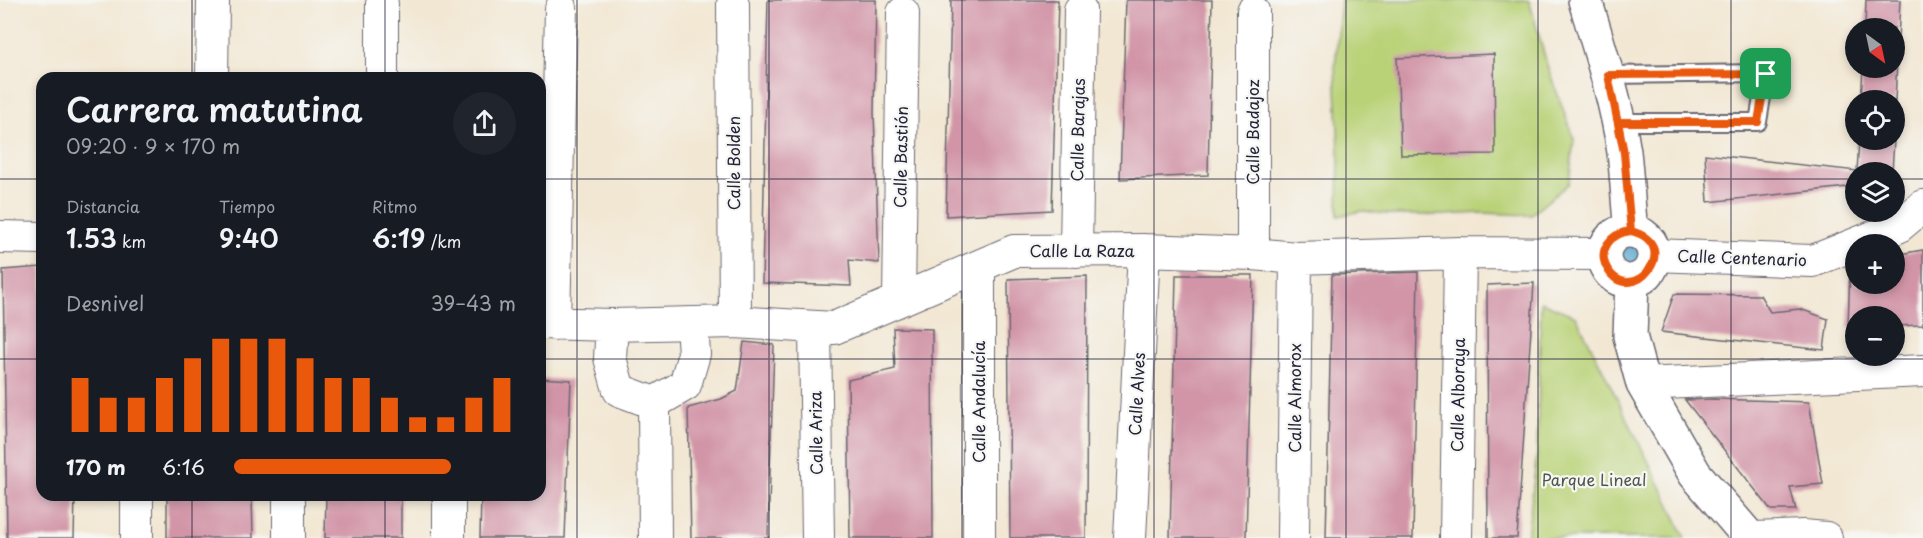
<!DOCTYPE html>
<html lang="es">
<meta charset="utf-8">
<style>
:root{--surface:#171b24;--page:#20242c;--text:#f1f3f6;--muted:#9ea1a6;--accent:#ea580c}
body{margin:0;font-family:"Playpen Sans",sans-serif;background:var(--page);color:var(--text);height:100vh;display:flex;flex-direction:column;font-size:22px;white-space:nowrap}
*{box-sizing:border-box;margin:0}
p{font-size:20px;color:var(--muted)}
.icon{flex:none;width:33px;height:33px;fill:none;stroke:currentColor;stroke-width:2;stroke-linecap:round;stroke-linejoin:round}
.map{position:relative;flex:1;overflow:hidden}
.details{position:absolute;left:36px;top:72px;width:510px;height:429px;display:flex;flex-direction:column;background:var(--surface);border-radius:18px;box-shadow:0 3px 9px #0003}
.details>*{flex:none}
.needle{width:39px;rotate:147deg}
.controls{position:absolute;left:1845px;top:18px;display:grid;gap:12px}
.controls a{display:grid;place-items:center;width:60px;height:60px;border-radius:50%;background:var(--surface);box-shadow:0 3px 9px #0003;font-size:30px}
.pin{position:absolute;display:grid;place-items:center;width:51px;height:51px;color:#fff;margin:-26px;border-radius:12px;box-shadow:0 3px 9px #0006}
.round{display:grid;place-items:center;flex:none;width:63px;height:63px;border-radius:32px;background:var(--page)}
.headline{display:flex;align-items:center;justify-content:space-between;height:102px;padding:0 30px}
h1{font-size:33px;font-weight:600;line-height:45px}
.metrics{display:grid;grid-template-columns:repeat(3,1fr);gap:9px;height:102px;padding:6px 30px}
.metrics div{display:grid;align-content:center}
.metrics b{font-size:26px;font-weight:600}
.metrics small{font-size:16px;font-weight:400}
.metrics p{font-size:16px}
.chart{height:168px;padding:12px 30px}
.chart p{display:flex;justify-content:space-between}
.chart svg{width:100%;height:108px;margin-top:6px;stroke:var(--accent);stroke-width:6}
ul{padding:0 30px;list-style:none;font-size:20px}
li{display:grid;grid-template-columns:96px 72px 1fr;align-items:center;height:45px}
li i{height:15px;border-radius:8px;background:var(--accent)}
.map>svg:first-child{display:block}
.green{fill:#b9d277;stroke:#6e7a59;stroke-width:1.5}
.water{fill:#56a6d0;stroke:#3c6486;stroke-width:1.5}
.building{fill:#d295a8}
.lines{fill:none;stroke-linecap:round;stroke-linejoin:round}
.service-casing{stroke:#6b6770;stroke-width:20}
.minor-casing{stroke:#6b6770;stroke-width:34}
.tertiary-casing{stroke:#6b6770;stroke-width:36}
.service{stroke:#fff;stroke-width:16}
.minor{stroke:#fff;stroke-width:32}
.tertiary{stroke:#fff;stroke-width:33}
.route-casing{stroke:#fff;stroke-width:12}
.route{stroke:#ea580c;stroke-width:8}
.grid{fill:none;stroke:#22223b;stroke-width:1.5;stroke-opacity:0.55}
.labels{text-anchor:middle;stroke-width:4.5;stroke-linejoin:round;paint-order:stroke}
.street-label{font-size:16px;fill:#22223b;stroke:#f6f6f2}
.park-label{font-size:16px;fill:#4f574d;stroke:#f6f6f2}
</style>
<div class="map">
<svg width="1923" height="538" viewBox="0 0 1923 538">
<rect width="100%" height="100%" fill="#f6f6f2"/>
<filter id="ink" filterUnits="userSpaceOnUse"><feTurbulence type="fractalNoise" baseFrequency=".0167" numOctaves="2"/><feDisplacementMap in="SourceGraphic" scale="12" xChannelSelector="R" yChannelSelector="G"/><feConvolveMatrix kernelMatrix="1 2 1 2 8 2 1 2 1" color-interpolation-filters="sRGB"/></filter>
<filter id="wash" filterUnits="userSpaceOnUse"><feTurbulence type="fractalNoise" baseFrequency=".008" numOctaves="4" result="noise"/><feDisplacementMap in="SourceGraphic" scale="24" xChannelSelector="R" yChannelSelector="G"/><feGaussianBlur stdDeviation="1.35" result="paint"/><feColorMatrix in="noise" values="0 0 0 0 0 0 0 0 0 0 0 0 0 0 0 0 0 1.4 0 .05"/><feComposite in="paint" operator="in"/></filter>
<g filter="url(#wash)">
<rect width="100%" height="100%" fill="#f2e7d3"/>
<!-- green -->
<path class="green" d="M1341,0H1529L1548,68L1574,139L1569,183L1531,215L1482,213L1444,215H1396L1362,211L1338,216L1339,151L1335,67Z
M1541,302L1576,316L1669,503L1685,538H1527L1537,453Z"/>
<!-- water -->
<path class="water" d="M1618,234L1645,237L1650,242L1652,266L1643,277C1632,278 1612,284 1607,269C1605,262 1607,250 1607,243Z"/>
<g id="blocks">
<!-- building -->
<path class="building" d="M768,0H876L874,112L879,263L849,260L851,286L762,283Z
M951,0H1058L1052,210L946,216Z
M1126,0H1212L1208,175L1120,179Z
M1866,0H1900L1894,121V100H1861L1863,68H1894V28H1865Z
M1494,54L1495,154L1401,155L1397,58Z
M1859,140H1894L1892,172H1856V186L1708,202L1705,154L1857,171Z
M1923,250V325L1894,326V316H1856V328H1848L1850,266L1856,263V284H1894V255Z
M42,267V495H75L74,538H7L3,270Z
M1418,272L1413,538H1326L1332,275Z
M1176,275H1253L1246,538H1170Z
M1087,276L1086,538H1010L1008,279Z
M1534,283L1517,538H1488L1487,285Z
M1674,294L1760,295L1770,312L1800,309L1828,319L1824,350L1661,332Z
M893,328L932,329L933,538H850L848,380L895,369Z
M744,342L774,345L768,538H691L688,408L721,399L737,391Z
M540,378L571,380L565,538H480L481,495H540Z
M1714,399L1809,402L1823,484L1790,487L1796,510H1771L1685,400Z
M167,495H252L253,538H167Z
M326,495H401V538H325Z"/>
</g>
</g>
<g filter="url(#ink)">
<use href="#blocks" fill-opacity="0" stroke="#6b6770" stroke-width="1.5"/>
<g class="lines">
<defs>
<path id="service" d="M1608,75L1766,73L1758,122H1618"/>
<path id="minor" d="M733,4L735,322
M1253,11V254
M212,78L213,2
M382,78V4
M0,237L42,238
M1076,251L1080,10
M1654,255L1813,261L1898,227L1923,206
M979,266V538
M899,300L903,13
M540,323L612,325L735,322L834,328L1014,251L1144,250L1253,254L1296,258L1460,253L1604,254
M554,324L561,9
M612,325L610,358L619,390L654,403L685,385L694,354L692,324
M815,328L818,538
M1643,384L1923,371
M654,403L655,538
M137,538V495
M289,538V495
M449,538V495
M1130,538L1144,250
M1293,538L1296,258
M1456,538L1460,253
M1754,538L1803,536L1826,538"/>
<path id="tertiary" d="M1585,0C1600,50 1616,100 1624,152C1627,178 1628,205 1631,231
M1604 256a25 25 0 1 1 50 0a25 25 0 1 1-50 0Z
M1632,281L1630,336L1643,384L1695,474L1750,538"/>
</defs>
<!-- service casing -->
<use href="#service" class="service-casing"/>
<!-- minor casing -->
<use href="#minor" class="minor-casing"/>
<!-- tertiary casing -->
<use href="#tertiary" class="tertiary-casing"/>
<!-- service -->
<use href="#service" class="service"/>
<!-- minor -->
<use href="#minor" class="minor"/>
<!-- tertiary -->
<use href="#tertiary" class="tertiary"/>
</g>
</g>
<g class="lines" filter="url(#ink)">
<defs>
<path id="route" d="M1766,74L1758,122H1618L1624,153L1631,231C1611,233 1596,250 1608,270C1632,308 1685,245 1631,231L1624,153L1608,75L1766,74"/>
</defs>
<!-- route casing -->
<use href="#route" class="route-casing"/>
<!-- route -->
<use href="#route" class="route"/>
</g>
<!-- grid -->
<path class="grid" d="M192,0V78M385,0V78M577,0V538M769,0V538M962,0V538M1154,0V538M1346,0V538M1538,0V538M1731,0V538M0,179H42M540,179H1856M1894,179H1923M0,359H42M540,359H1923M192,495V538M385,495V538"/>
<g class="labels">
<!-- street labels -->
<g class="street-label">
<text transform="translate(1078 130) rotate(-89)" y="6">Calle Barajas</text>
<text transform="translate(1253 132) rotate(-90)" y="6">Calle Badajoz</text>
<text transform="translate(901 157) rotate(-89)" y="6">Calle Bastión</text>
<text transform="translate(734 163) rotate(-90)" y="6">Calle Bolden</text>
<text x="1082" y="257">Calle La Raza</text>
<text transform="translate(1742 258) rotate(2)" y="6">Calle Centenario</text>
<text transform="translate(1137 394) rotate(-87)" y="6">Calle Alves</text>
<text transform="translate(1458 395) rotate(-89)" y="6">Calle Alboraya</text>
<text transform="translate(1295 398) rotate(-90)" y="6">Calle Almorox</text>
<text transform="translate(979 402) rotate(-90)" y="6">Calle Andalucía</text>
<text transform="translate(816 433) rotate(-91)" y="6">Calle Ariza</text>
</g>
<!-- park labels -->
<g class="park-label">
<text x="1594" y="486">Parque Lineal</text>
</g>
</g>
</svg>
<div class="controls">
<a><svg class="needle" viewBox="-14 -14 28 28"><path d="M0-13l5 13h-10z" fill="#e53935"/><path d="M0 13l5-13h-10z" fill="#9ea1a6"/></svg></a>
<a><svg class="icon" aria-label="locate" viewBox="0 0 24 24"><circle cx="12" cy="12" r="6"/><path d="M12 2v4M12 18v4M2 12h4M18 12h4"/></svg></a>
<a><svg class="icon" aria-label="layers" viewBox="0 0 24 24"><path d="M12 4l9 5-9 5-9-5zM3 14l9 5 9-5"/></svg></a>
<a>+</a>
<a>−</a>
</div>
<div class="pin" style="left:1766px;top:74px;background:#1e9e55"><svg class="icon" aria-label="arrive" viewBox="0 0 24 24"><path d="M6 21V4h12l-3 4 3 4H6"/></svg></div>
<section class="details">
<div class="headline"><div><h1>Carrera matutina</h1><p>09:20 · 9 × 170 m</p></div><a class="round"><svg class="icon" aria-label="share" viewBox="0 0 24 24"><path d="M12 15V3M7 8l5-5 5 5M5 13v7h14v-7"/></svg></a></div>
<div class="metrics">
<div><p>Distancia</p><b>1.53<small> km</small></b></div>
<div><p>Tiempo</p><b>9:40</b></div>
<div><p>Ritmo</p><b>6:19<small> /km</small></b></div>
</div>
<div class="chart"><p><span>Desnivel</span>39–43 m</p>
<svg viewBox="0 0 160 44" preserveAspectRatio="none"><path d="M5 44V22M15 44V30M25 44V30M35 44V22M45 44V14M55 44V6M65 44V6M75 44V6M85 44V14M95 44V22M105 44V22M115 44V30M125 44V38M135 44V38M145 44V30M155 44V22"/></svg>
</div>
<ul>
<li><b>170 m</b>6:16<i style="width:77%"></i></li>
</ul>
</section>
</div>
